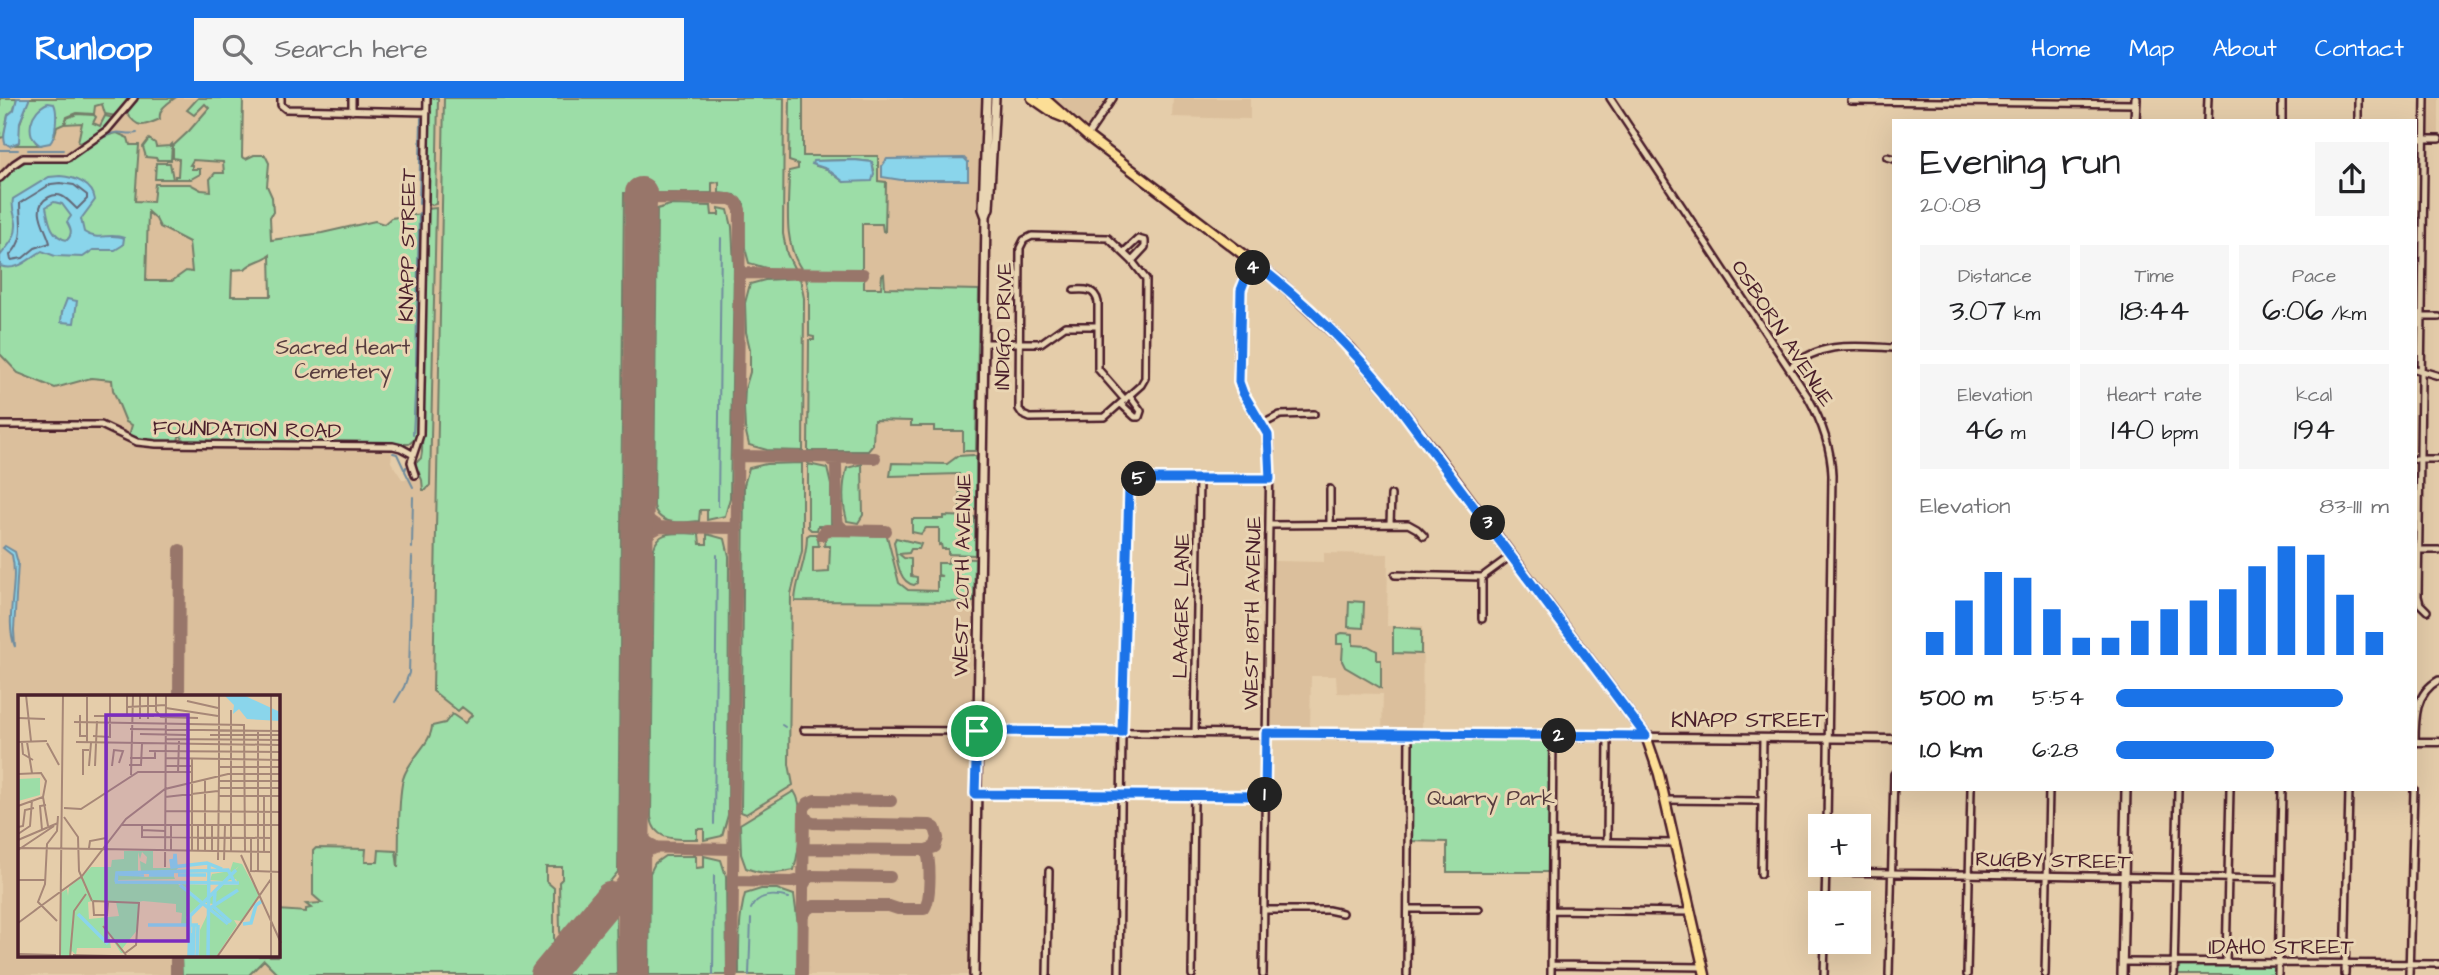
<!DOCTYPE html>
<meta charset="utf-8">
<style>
:root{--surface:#fff;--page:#f6f6f6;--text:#202124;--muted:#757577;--accent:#1a73e8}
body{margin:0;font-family:"Architects Daughter",sans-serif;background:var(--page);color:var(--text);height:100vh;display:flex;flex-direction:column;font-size:26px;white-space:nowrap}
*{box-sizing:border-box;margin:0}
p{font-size:23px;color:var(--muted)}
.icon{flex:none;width:38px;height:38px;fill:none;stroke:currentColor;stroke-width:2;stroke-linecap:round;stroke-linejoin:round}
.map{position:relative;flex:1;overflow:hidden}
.panel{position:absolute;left:1892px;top:21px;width:525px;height:672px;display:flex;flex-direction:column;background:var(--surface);border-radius:0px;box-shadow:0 7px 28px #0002}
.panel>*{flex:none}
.controls{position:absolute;left:1808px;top:716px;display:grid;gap:14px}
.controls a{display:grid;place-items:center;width:63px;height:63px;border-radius:0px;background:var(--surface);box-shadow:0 7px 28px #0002;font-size:35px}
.pin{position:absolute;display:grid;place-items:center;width:60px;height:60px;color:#fff;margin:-30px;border:4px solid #fff;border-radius:50%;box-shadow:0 2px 7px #0007}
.km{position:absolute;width:35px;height:35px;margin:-18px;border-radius:50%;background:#222;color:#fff;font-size:19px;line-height:35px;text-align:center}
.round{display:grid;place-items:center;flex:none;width:74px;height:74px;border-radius:0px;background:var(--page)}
.head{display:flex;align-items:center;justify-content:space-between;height:119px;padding:0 28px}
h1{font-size:38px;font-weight:600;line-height:52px}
.figures{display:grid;grid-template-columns:repeat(3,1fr);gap:10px;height:119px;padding:7px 28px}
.figures div{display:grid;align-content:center;border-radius:0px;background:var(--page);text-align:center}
.figures b{font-size:30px;font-weight:600}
.figures small{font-size:19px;font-weight:400}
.figures p{font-size:19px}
.chart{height:196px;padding:14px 28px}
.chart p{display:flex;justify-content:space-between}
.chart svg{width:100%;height:126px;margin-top:7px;stroke:var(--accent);stroke-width:6}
ul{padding:0 28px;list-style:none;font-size:23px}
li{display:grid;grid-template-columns:112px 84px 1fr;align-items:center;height:52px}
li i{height:18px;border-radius:9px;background:var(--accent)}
header{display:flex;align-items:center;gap:42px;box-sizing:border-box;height:98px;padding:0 35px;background:var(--accent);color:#fff}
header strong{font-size:33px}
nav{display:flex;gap:38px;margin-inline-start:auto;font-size:24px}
.search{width:490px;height:63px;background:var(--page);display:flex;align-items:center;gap:18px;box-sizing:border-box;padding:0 24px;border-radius:0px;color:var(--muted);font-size:26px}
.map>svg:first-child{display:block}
.built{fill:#dbbf9c;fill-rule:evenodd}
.green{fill:#9cdda7;stroke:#737e69;stroke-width:2;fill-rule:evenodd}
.water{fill:#8ad5eb;stroke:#708c9e;stroke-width:2;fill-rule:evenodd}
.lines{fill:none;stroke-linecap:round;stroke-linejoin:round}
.shore{stroke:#646878;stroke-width:2}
.stream{stroke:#708c9e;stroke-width:2}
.taxiway{stroke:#98766a;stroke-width:12}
.runway{stroke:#98766a;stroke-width:32}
.minor-casing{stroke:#4a1f2b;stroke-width:10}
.tertiary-casing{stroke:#4a1f2b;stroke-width:11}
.secondary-casing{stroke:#4a1f2b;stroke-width:12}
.primary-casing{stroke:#4a1f2b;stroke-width:13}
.minor{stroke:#e9d5b3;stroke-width:5}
.tertiary{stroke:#e9d5b3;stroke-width:6}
.secondary{stroke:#e9d5b3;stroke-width:7}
.primary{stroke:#fcde96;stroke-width:8}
.route-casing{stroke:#fff;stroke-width:14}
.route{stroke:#1a73e8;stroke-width:9}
.labels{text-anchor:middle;stroke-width:6;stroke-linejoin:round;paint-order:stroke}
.street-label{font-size:21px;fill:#4a1f2b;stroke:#e9d5b3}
.park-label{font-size:21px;fill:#563c3e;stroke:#e9d5b3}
.inset-river{fill:none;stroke:#8ad5eb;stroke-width:3.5}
.inset-road{fill:none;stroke:#a78777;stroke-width:2}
.view{fill:#7b2cbf;fill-opacity:0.15;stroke:#7b2cbf;stroke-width:3.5}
.inset-edge{fill:none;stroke:#4a1f2b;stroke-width:3.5}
</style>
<header>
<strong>Runloop</strong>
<div class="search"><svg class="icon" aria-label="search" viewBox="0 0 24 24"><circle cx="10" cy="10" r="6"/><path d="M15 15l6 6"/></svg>Search here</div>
<nav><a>Home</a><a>Map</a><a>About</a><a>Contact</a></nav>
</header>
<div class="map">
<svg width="2439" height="877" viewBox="0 0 2439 877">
<rect width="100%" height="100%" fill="#e5cdaa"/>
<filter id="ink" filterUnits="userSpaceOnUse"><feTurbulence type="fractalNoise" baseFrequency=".0143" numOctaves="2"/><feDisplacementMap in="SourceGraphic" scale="14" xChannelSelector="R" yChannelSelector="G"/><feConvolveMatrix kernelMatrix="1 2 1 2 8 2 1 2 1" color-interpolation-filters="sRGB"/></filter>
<g filter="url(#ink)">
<!-- built -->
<path class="built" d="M0,0H243L241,143L265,161L251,165L245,171H232L231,198L393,346L391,364L402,381H407L417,375L415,366L421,360L422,354L429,0H985L980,113L969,877H0ZM19,599H278V858H19Z
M1051,0H1113L1090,32Z
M1173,0H1250V21L1172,19Z
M2429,0H2439V37H2431L2429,35Z
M1324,455L1388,456L1387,528H1423L1422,632H1382L1383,596L1337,595L1336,578H1311L1310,630L1272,631L1271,629L1274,463L1324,464Z"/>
<!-- green -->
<path class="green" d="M0,0H17L14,12L8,17L4,39L0,40Z
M29,0H130L116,18L105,16L102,6L95,8L94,16L77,15L67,19L64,26L57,29L55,36L53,28L57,17L36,44L40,47H16L19,44V28Z
M137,0H175C168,5 158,11 160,21C145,27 139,33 127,15L128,10Z
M198,0H243L242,59L246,61L254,57H265L269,65L267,88L272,99L273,114L270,119L271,142L322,135L375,123L384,126L391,120L422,116L418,334L416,340L409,346L184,344L180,335L178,343H148L129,337L132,327L126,324L113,292L112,282L91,280L55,290L18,275L0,256V84C27,51 36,68 71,63C81,50 101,38 117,35L128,40L130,47H139L135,103L153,104L155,86H190L201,92L211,93L210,81L215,75H224L223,64L193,62L190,67H192V71H200V76L191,81H175V78H178L179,61L173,60V48L189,33L209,10L205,6L194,17L187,12ZM148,114L156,121L160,129L189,144L192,174L186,173L172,183H146ZM270,157L271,198H231L232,172L245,171C252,163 262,163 270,157Z
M429,0H438L436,106L432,107L427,104Z
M444,0H784L783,136L787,156L795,172L766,170L749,165L745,150L744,106L735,97L719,95V84L712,85V95H624L618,774L562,841L560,833L559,784L562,781V769H546V783L554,790V850L532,877H279L264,862L249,877H182L181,858H278V812L306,814V811L311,810L306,806L322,805L313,797V753L316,750L366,751L365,764H378L379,752L396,753L398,769C400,742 397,707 403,681C408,661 431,647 432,628L445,625L452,616L465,625L472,617L462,609L458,613L433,593Z
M790,0H803V58H878V83L886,84L885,134L883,133L882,126H862V173L802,172C782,144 789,106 789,73L798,71V66L789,63ZM854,62L872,64L874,72L844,84L827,71L816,68L814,63Z
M77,16L94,17L96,19L93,25L100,28L105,18L114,20L101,34L81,45L78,44L82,25L65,26L67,20Z
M149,41L155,45L156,49L170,48L172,46L171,62H157L156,60L146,59L143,49Z
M156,65H170L173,81H155Z
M670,107L711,108L712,117H719V110L728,112L732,129L734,168L730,400L725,418L707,422V412H700L699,423C683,425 658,428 654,408L657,111Z
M436,110L430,387L426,392H423L422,382L415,366L421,360L422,354L427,111Z
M884,176L885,190L979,192L976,353H963V333H934V328H911V323L874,322L873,347L868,353H808L809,242H814V239L809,238V194L806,180H864V190H881L882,177Z
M800,180L804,200L803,353L767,352L749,347L745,330L744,310L745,291L750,274V251L746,234L745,205L750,186L765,182Z
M973,357L976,359V411C971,415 964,414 960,410L959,376L890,378L892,365L947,366L958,358Z
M802,365V453L791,496L789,666L793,687L746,716L741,714L744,387L749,370L766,366Z
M808,366L827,370L831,387V428H818L817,432H811L808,429Z
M862,366L863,417L858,425L847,423C842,404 842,389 847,370Z
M944,418L975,419V457L948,456V451H942L941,446L939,447V430H926L921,436L912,434V421H944Z
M683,435L699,436L700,446H707V436L725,441L729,458L728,717L722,738L704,742V731H697V741C677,741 654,744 651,719L654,450C658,435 669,435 683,435Z
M810,436H817L819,448H813V475L829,474L830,448H824L826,436L887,438L899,485L908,492L937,493V478H942L938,477V465H948L949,460L975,461L974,504L795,503C796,480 807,464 807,438Z
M896,440L921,446L919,451H911L909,455L899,456L904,460L911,461V478L917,479V485L914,487C897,484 897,458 894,444Z
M1349,503L1364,504L1363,530L1348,529Z
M1393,529L1421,531V556L1393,555Z
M1342,535L1353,536V547L1368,548L1377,553V562H1381V590L1345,569L1342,563L1343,546H1337V537Z
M1409,637L1553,638L1552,774H1447V744L1408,743Z
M794,693C806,710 799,752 794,772C775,776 763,777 746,770L741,756L740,726Z
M665,758H696V770L704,769V758L721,762L726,778L727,877H649L650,775L655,765Z
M761,791H777L794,797L799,834V877H739C739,850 738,822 745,796Z
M616,809L617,877H560Z
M2180,865H2278V877H2178Z"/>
<!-- water -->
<path class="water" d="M17,0H29V2L20,24L19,44L10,48L5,45C2,37 7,26 8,17L14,12Z
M48,5L54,6C58,14 56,39 50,45L40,47C23,37 31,11 48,5Z
M964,60L968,64V82H901L882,79V68L887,61Z
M854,62L872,64L874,76L872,83L844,84L827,71L812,66L813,63Z
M60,78C75,79 93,86 95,102L81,121L84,134C98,144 110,134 124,140L123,147L115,152H93L83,159L55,158L42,153C28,161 18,174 0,168V158C8,147 17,140 16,125C15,116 11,110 13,101L49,79ZM54,104L62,106L71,118L67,124C71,131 73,136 67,142C51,139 49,124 46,109Z
M67,201L77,203L74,225L61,224L62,214Z
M5,448L15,454L18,465L14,532L15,549C4,521 19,487 12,457L3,450Z"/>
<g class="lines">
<!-- shore -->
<path class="shore" d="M60,85L74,87L87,97V101L77,111C69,104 62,92 49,99C29,109 47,131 50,145L35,150L23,160L11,162L10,157C26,141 20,125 20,105L51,86Z"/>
<!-- stream -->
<path class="stream" d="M101,41C119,29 122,38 137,35
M0,52H18
M28,52H63
M419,106L421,20
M416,267L419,115
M413,337L416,275
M393,355L397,356L404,371
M406,369L405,373L413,389
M718,408L721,140
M412,450L413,399
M395,604L404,589L409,575L412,459
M782,627L785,629
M714,726L717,457
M751,811C757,796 774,796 789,800
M713,877L714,778
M749,877L751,821"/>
<!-- taxiway -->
<path class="taxiway" d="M641,100L730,101L736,104L740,112L732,877
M739,175L863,176
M737,358L875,360
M828,359L836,367L837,420L838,426L844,432
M638,390C639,408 641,420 658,428
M638,429L737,430
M822,437L826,432L886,433
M637,468C640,451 640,438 658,430
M179,599L180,452
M635,719C638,733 641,742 654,748
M635,749L733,751
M803,751L926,752L935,749L938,740L935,730L930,727L813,725L808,723L804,716
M634,783C636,768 639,756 654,750
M733,783L792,784L803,781
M803,788L807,781L812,778L890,779
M610,800L635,768
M803,818L808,810L814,808H889L898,811H924C931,803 931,762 926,752
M176,877V858
M802,877L804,710L808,705L815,702L891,703"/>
<!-- runway -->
<path class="runway" d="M546,877L610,800
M633,877L641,95"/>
<defs>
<path id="minor" d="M281,0V7L286,11L427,14
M1610,0L1808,299C1822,324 1831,348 1832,377L1827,728
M2425,0L2418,498L2420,506L2427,513
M1851,3L2135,6
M352,13V0
M2207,23L2208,0
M2282,23V0
M2358,23V0
M1087,38L1113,0
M2415,41H2439
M1887,59L1894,61
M0,80L14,66L23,60H67L107,32L134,0
M1032,138L1108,140L1132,163L1146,181L1145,280L1141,287L1105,319L1030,320L1023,317L1019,311L1020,150L1024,142Z
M1124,154L1138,141L1145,143V149L1132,163
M1256,166L1243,183L1241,192C1240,215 1235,271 1241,290C1248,311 1268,325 1270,348L1263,877
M1074,192C1086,191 1095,191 1098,204V271L1125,302
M2422,219H2439
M983,245H1041L1065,228H1097
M1790,270C1821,243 1854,248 1894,250
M2415,271L2439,278
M1121,306L1135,319H1139L1141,313L1130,298
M1263,326L1280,317L1314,316
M0,327H101L137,344L156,346L393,348L401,350L412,356
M2415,361H2439
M415,377L411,364L420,337L427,0
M1330,426V391
M1390,426L1391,397
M1270,427L1408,426L1417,431L1424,438
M2415,452H2439
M1395,477L1482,479L1512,457
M1482,521V479
M804,632L977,633
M1195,636L1199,381
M2415,645C2415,620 2415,595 2439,582
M975,696L1265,698
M1665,702L1761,703
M1552,743L1674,745
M1607,744L1608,639
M1826,774L2280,781
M1761,776L1763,640
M1825,805L1826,766
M1408,811H1479
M1264,812H1328L1342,815
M1551,812L1690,814
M2123,864L2439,866
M2226,864L2230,691
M1551,867L1703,869
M1047,877L1049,773
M1119,877L1122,634L1129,390L1132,384L1140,381H1270
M1192,877L1194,697
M1407,877L1409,637
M1551,877L1553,638
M1824,877L1825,844
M1889,877L1894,676
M1967,877L1971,691
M2045,877L2049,691
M2174,877L2178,691
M2278,877L2282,691
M2345,877L2349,691
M2409,877L2414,691"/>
<path id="tertiary" d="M977,633L1894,641
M2415,644H2439"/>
<path id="secondary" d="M2135,23L2136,0
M986,118L989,110L995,0
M974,877L986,119L983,111L987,0
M2122,877L2126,691"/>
<path id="primary" d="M1032,0L1055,16L1065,20
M1044,0L1087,38L1278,183L1350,250L1387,293L1435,355L1646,638L1659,676L1705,877"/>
</defs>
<!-- minor casing -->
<use href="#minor" class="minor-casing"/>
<!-- tertiary casing -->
<use href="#tertiary" class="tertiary-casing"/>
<!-- secondary casing -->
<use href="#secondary" class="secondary-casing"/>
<!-- primary casing -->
<use href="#primary" class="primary-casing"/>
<!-- minor -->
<use href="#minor" class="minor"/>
<!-- tertiary -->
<use href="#tertiary" class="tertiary"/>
<!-- secondary -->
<use href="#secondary" class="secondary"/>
<!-- primary -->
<use href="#primary" class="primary"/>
</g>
</g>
<g class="lines" filter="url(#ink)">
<defs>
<path id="route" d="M1256,166C1305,204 1348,246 1387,293L1646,638L1266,635L1265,698L975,696L977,633L1122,634L1129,390L1132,384L1140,381H1270L1268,337L1243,295L1239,284L1241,192L1246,179Z"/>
</defs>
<!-- route casing -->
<use href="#route" class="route-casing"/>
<!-- route -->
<use href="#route" class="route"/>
</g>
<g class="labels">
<!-- street labels -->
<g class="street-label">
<text transform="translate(407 147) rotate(-89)" y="7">KNAPP STREET</text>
<text transform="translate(1003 228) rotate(-89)" y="7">INDIGO DRIVE</text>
<text transform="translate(1783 235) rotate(57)" y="7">OSBORN AVENUE</text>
<text transform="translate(247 331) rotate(1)" y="7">FOUNDATION ROAD</text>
<text transform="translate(962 477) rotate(-89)" y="7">WEST 20TH AVENUE</text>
<text transform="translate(1181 508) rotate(-89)" y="7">LAAGER LANE</text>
<text transform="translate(1252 515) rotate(-89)" y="7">WEST 18TH AVENUE</text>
<text x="1748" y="629">KNAPP STREET</text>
<text transform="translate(2053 762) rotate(1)" y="7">RUGBY STREET</text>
<text x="2281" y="856">IDAHO STREET</text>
</g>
<!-- park labels -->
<g class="park-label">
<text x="343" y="256">Sacred Heart<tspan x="343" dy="24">Cemetery</tspan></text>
<text x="1491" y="707">Quarry Park</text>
</g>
</g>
<!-- overview -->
<g transform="translate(18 597)">
<rect width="262" height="262" fill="#e5cdaa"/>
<path d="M22,83V100L0,106V84ZM106,156H135V173H160L156,178L123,177L122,166L128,169L129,162L124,157L122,164L120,157V177H98L97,188L160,189L183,208L168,222L171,229L163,230L164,218L158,217V209L125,206L120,207V234L104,254L108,258H103L91,239L93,253H59L58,260L54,256L51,262H43V198L49,194L50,201L51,192L64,182L68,198L65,181L73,172H93L94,165L106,164ZM75,206L98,207L101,221L71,224L70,207ZM215,167L224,169L241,200L223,226L216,225L219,230L198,262H191L190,229V262H181L182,235L191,216L213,230L194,214L196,209L187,208L205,190H220L218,184L208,186L221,171L205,186L192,185L194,179L212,176ZM100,178L128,182L155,179L157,184L98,185ZM163,189L189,190L190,201L185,207Z" fill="#9cdda7" fill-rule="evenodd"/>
<path d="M206,0H225L262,17V26L229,24L221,14L215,19L216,10Z" fill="#8ad5eb"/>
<path class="inset-river" d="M153,164L154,172L189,168L204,174M156,171L157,159L158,172M101,179L126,180M131,180H156M160,180H188M97,187L221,188M98,187L99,178L210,175L217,188M162,190L210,229M197,196L196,212L213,227M192,213L220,195M60,219L90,249M170,223L218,175M225,229L233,228L238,210L244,206M130,230H180M174,261V238M171,262L172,221M175,262L176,231M179,262L180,230M190,262L191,168"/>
<path class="inset-road" d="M8,0L13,46M138,0V16L143,22L180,23M169,6L200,13M109,12L148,10M148,13L200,21M213,15V156M62,20V41H69M76,21H136M109,22V0M0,23L27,24M122,24V0M130,24V0M56,27L226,30L227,156M112,34L263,36M240,36V176M122,39L168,40M192,40H263M75,41L92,42V0M148,44L263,45M0,47L29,46M9,47L14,78M58,47L263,50M69,47V2M4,48L5,59L15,65M29,48L41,70M131,56L263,57M112,63H137V56M148,63L263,65M111,70H123L124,49M71,71L73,48M77,71L79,26M94,71L96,55L105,56L101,68M148,71H174M201,72H263M89,75V48M160,77L161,46M0,79L23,78L28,86L25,102L0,111M65,80V55H71M113,80L115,0M201,81V0M201,86H263M200,93H263M200,101H263M246,101V157M25,102L30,131M147,102L200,96M46,113L63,114L120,77H174M147,116L263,117M46,122L60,142L61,176L74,206M124,129V142L253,143M104,130H263M0,132L5,131L7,115L16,113M24,135L22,111L28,110M124,135L147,136M0,139L12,131L14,105M233,143V176L263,177M0,145L40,128M0,153L84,154M71,153L72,146L88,143M84,154L253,157V0M0,155L36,131M153,156V129M174,156V64M180,156V129M187,156V85M194,156V130M223,160L263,248M200,165L201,82M206,165L207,130M147,172L148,0M0,185H27M75,206L122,208M75,206L76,220H89L90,207M16,216L64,181L108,124L147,94L210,79H263M39,226L20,207L27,189L29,149L39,136L40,121M0,228L19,214M85,231L108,260M0,259L38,260M106,259L118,250L121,208M55,260L133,262M42,262L45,0M52,262L56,216L68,199M199,262L253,184M253,262V157"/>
<path class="view" d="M88,20H170V246H88Z"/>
<rect width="262" height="262" class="inset-edge"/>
</g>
</svg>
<div class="controls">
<a>+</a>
<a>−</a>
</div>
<div class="pin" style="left:977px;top:633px;background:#1e9e55"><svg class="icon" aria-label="arrive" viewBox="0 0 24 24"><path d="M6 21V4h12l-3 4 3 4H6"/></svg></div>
<b class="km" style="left:1265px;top:697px">1</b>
<b class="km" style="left:1559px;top:638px">2</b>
<b class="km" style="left:1488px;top:425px">3</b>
<b class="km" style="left:1253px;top:170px">4</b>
<b class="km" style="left:1139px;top:381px">5</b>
<section class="panel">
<div class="head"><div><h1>Evening run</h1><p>20:08</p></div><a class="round"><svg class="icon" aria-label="share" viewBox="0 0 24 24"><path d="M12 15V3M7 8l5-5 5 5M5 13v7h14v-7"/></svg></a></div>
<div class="figures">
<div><p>Distance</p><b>3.07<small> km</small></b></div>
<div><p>Time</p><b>18:44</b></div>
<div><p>Pace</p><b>6:06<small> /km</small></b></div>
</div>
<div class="figures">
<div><p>Elevation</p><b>46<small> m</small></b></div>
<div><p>Heart rate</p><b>140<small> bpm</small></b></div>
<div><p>kcal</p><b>194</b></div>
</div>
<div class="chart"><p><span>Elevation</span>83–111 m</p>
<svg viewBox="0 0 160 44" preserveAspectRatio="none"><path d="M5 44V36M15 44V25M25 44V15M35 44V17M45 44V28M55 44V38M65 44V38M75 44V32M85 44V28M95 44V25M105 44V21M115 44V13M125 44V6M135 44V9M145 44V23M155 44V36"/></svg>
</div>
<ul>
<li><b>500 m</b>5:54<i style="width:83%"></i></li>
<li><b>1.0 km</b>6:28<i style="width:58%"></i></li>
</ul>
</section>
</div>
